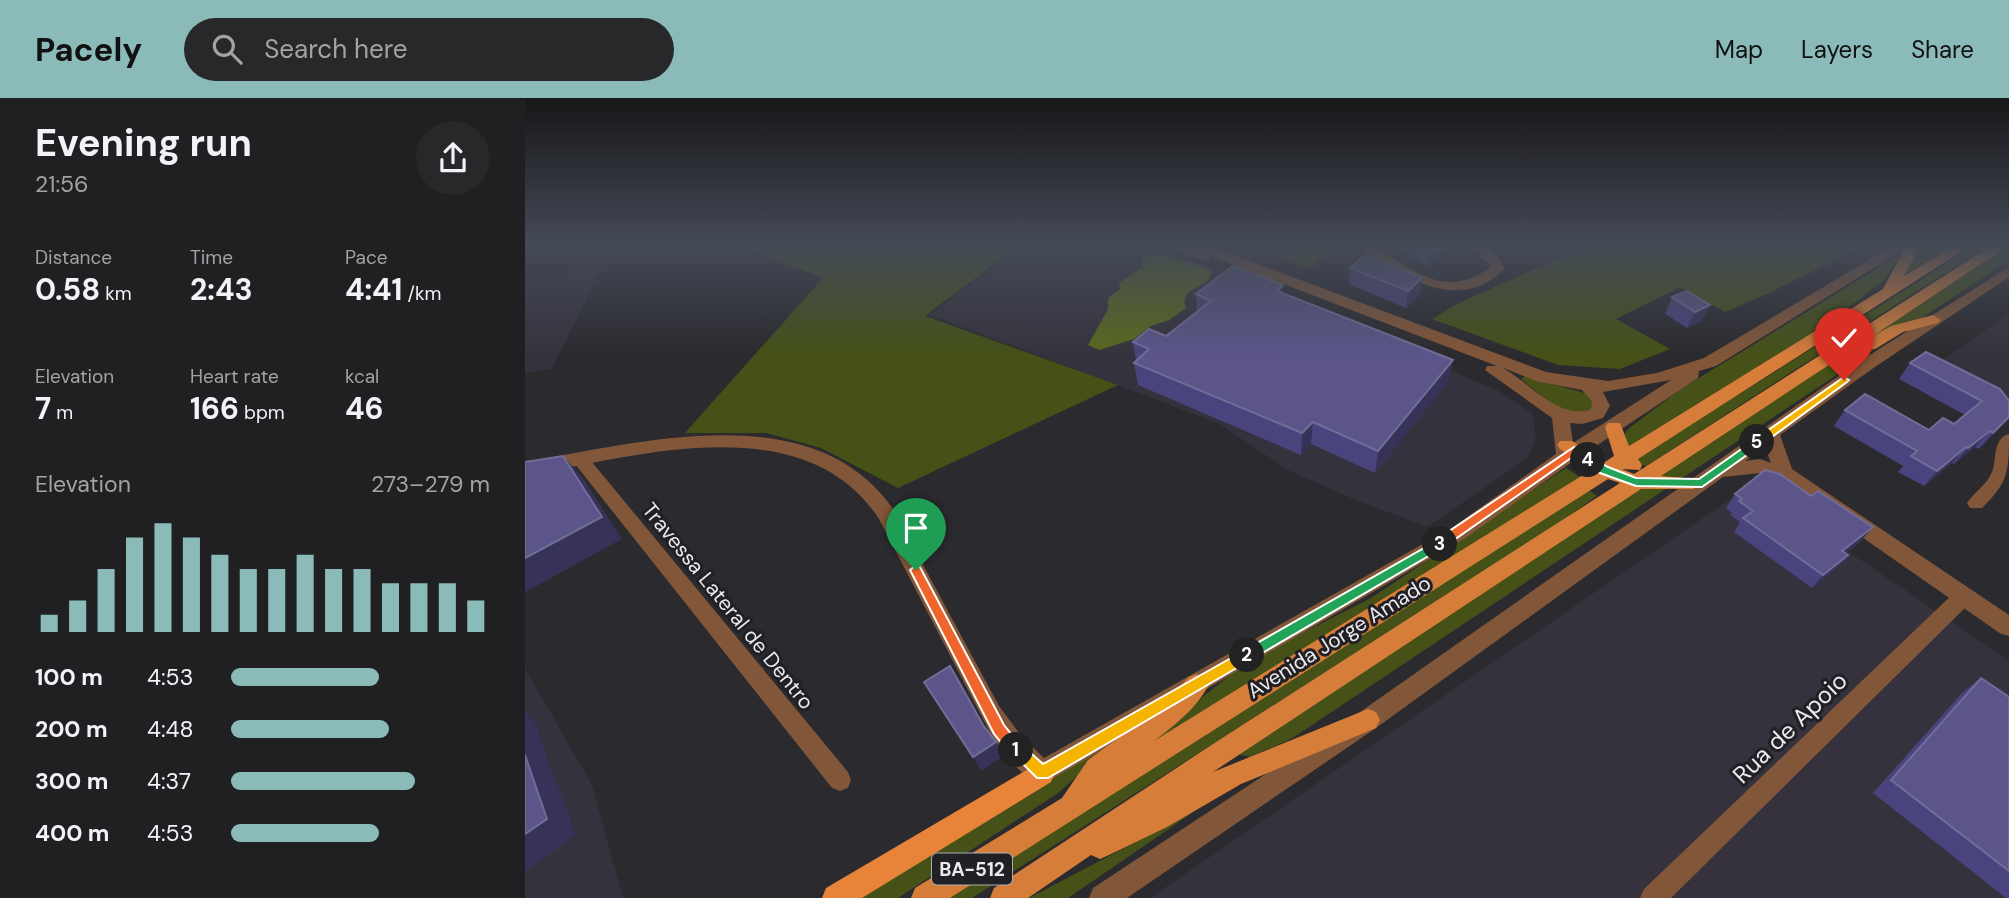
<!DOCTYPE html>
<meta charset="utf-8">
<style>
:root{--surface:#202022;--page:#28282a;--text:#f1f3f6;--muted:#a2a3a5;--accent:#8bbbb9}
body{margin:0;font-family:"DM Sans",sans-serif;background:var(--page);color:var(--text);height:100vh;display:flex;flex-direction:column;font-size:26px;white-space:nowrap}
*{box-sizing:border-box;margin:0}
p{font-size:23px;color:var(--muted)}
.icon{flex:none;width:38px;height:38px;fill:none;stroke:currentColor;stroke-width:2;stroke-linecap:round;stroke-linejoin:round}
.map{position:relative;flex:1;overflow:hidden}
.sheet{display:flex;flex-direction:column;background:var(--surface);width:525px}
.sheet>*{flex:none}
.pin{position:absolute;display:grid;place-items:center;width:60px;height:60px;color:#fff;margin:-72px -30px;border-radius:50% 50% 50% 0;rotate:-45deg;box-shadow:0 0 7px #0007}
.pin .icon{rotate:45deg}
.km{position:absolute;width:35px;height:35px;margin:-18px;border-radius:50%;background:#222;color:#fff;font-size:19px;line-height:35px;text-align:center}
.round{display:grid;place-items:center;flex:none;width:74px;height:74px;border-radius:37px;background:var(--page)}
.summary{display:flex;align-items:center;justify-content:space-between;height:119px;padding:0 35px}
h1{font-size:38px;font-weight:700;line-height:52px}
.stats{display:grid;grid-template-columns:repeat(3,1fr);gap:10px;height:119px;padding:7px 35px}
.stats div{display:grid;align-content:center}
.stats b{font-size:30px;font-weight:700}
.stats small{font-size:19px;font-weight:400}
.stats p{font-size:19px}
.chart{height:196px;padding:14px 35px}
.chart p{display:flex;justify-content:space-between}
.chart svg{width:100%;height:126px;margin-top:7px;stroke:var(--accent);stroke-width:6}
ul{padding:0 35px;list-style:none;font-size:23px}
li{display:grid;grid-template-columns:112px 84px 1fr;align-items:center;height:52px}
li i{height:18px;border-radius:9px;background:var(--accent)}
header{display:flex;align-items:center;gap:42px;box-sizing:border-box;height:98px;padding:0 35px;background:var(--accent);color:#111}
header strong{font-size:33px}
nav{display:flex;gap:38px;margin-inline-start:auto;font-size:24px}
.search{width:490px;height:63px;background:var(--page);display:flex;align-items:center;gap:18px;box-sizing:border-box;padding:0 24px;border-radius:38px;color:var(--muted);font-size:26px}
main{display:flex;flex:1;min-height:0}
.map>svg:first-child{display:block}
.built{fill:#35323d}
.green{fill:#455117}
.forest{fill:#59691c}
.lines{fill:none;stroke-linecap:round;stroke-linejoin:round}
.minor{fill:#825638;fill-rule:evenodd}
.tertiary{fill:#825638;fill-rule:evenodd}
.primary{fill:#d77d3a;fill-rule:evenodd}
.trunk{fill:#e88439;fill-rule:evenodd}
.wall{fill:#49447d}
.shaded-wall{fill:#363258}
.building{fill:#5b5589;stroke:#716d99;stroke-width:2}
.split-1{fill:#f0652b;stroke:#fff;stroke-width:2}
.split-2{fill:#f5b400;stroke:#fff;stroke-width:2}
.split-3{fill:#22a559;stroke:#fff;stroke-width:2}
.split-4{fill:#f0652b;stroke:#fff;stroke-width:2}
.split-5{fill:#22a559;stroke:#fff;stroke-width:2}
.split-6{fill:#f5b400;stroke:#fff;stroke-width:2}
.labels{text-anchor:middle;stroke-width:6;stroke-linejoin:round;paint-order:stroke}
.shield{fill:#212025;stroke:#aeadb2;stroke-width:2}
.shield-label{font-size:19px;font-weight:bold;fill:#ebeaee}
.street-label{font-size:21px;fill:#ebeaee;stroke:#212025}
.near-street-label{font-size:24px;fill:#ebeaee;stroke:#212025}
</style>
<header>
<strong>Pacely</strong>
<div class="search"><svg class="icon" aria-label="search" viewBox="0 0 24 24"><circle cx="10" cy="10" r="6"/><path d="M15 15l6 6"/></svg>Search here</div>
<nav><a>Map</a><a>Layers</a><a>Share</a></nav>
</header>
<main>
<section class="sheet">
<div class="summary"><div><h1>Evening run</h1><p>21:56</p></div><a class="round"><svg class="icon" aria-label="share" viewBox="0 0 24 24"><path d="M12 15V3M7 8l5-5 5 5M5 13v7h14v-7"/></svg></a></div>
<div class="stats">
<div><p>Distance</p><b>0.58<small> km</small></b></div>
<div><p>Time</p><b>2:43</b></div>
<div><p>Pace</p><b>4:41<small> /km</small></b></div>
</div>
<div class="stats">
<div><p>Elevation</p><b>7<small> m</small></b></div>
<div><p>Heart rate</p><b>166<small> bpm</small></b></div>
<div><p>kcal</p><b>46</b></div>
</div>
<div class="chart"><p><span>Elevation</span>273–279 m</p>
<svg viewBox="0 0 160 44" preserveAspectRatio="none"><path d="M5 44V38M15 44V33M25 44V22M35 44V11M45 44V6M55 44V11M65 44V17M75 44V22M85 44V22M95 44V17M105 44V22M115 44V22M125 44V27M135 44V27M145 44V27M155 44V33"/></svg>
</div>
<ul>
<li><b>100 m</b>4:53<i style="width:57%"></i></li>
<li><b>200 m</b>4:48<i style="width:61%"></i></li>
<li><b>300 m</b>4:37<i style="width:71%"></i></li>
<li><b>400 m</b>4:53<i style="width:57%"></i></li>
</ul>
</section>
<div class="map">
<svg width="1484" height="800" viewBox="0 0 1484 800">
<rect width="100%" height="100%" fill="#2b2a2e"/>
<!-- built -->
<path class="built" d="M502,146H625L695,172L711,182L972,292L1007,315L1011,339L1003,360L902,429L826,400L763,372L693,325L405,217Z
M77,169L27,271L0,275V181Z
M1484,216V314L1401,273Z
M1226,387L1484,563V800H625Z
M0,570L67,687L98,800H0Z"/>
<!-- green -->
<path class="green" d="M210,146H496L400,218L593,287L373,390L296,350L241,335H160L298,180Z
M780,146L812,148L784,170L760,161Z
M1066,146H1341L1242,196L1200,214L1155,189L1091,221L1145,251L1095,271L1033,267L907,221L934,205Z
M1399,146H1430L1376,179Z
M1453,146H1465L1121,368L1108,363Z
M1484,147V162L766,641L725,659L712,656L1125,381Z
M1376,156L1359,182L1308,222L1102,349L1098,338L1103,331L1156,291Z
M1000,278L1063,296L1070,303V311L1062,317L1037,314L996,281Z
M1041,370L1055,379L585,672L723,563L846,500Z
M1064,392L1072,398L1038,422L447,800H418Z
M637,613L582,652L533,695L373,800H328Z
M670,713L543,800H504Z"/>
<!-- forest -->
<path class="forest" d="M633,155L681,170L686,173L684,181C675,190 654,193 661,210L644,222L626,228L609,241L574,252L563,247L583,211V200L595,191L594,185L618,169L617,160Z"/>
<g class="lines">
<!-- minor -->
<path class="minor" d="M833,146C848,145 855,151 868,160C903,183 927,195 965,170L964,165L938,146C955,146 974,153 979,171C944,208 895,190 859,165C850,159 840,154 833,146Z
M1484,336C1484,372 1484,384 1457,410H1445L1442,405C1449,394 1462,387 1467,374C1472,361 1467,341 1484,336Z
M56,356L62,358L323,674L326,682L323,690L315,693L307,690L50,366L48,362Z
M1438,491L1445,493L1448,499L1445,505L1146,800H1115L1119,791L1431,493Z"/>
<!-- tertiary -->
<path class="tertiary" d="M638,146H680L1021,274L1083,283L1132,275L1179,260L1371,146H1387L1191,268L1174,273L1173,280L1047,364L942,439L517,687C496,679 481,658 468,640L354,421C279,307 111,358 0,378V364C114,345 288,296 368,411L474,608L497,639L519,660L928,429L1031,356L1027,320L960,272L962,268H972L686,158L685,162L680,163ZM976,269L1011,283L1057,292L1066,302L1067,308L1065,312C1031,321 1004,283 976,269ZM1146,282L1048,345L1045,325L1057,326L1078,320L1085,308L1078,294Z
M1484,169V179L1347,271L1255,337L1267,371L1484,517V538L1476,536L1252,380L1235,375L1198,379L851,630L602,800H564L568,790L835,614L1335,263ZM1240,348L1246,365L1235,361L1220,363Z"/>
<!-- primary -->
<path class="primary" d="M1382,146H1396L1379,178L1432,146H1448L1113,361L1117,367L1115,372L1097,371L1109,376L1469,146L1484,147L1348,238L1366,228L1408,217L1416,222L1413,225L1378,234L1350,251H1338L1337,245L1136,378L1169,381L1171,386L1169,391H1116L688,674L843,611L851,614L855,622L851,630L716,686L642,729L584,757L575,761L566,757L503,800H465L469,790L691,644L1095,385L1083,381L425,800H386L390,790L537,700L563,662L635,610L664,579L672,576L680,579L684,586C673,609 649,628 629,643L1066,372L1035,351L1032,347L1035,343H1047L1080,364L1089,358L1080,329L1083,325H1095L1104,348L1358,191Z"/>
<!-- trunk -->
<path class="trunk" d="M517,663L526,666L530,675L526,684L337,800H297L301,790Z"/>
</g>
<!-- wall -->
<path class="wall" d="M875,146H910L919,151L917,160L900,167L875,149Z
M825,170L897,180L895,196L881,210L824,186Z
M758,187V196L928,262L923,284L850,375L786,346L776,357L613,287L609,265L611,263L608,244L641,238L672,214L671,196Z
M1162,193L1177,223L1162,230L1140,216L1147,199Z
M1385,265L1475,291L1476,328L1454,351L1450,349L1429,366L1427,365L1399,388L1373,374L1378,368L1309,328L1320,312L1404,332L1429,326L1440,317L1374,281Z
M1210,396L1336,443L1321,455L1323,457L1311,471L1287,490L1209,434L1215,424L1205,417L1207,415L1201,410Z
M1456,580L1484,599V800H1481L1348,695L1437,595Z"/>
<!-- shaded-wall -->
<path class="shaded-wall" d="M919,151L917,160L900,167L901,158Z
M897,180L895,196L881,210L883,193Z
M758,187L757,209L752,193Z
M1185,207L1177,223L1162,230L1170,214Z
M928,262L923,284L850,375L853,353Z
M1484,319L1476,328L1454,351L1468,335Z
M788,324L786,346L776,357L777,335Z
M1465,333L1450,349L1429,366L1443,350Z
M1441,349L1427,365L1399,388L1412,373Z
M38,358L58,380L97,441L0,494V460Z
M1348,429L1336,443L1306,467L1317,453Z
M1323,457L1311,471L1287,490L1298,477Z
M0,612L10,626L51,737L0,774Z
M471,644L478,658L456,673L448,659Z"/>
<!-- building -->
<path class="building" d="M883,146H910L919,151L901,158Z
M840,157L897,180L883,193L825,170Z
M708,168L758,187L752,193L928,262L853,353L788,324L777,335L609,265L624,251L608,244L624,231L641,238L686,203L671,196Z
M1162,193L1185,207L1170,214L1147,199Z
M1401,254L1475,291L1484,303V319L1468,335L1465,333L1443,350L1441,349L1412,373L1386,358L1392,353L1320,312L1340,296L1404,332L1418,320L1429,326L1457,303L1385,265Z
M38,358L77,419L0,460V364Z
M1240,372L1255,376L1286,398L1293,393L1348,429L1317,453L1323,457L1298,477L1218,420L1228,413L1214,403L1217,401L1210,396Z
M425,568L458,627L471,644L448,659L399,584Z
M1456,580L1484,599V773L1366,682Z
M0,657L22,721L0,736Z"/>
<!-- sky -->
<linearGradient id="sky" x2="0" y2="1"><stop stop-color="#181719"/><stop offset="0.57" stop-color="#444a57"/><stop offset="1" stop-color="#444a57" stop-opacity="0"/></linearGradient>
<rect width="1484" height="258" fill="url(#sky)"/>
<!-- split-1 -->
<path class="split-1" d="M391,467L395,469L479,627L499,652L497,657H486L469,636L385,472Z"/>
<!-- split-2 -->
<path class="split-2" d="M722,551L727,553V561L523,680H512L484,652L486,647H497L518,666Z"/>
<!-- split-3 -->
<path class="split-3" d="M915,441L921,446L919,449L727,561H718V553Z"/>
<!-- split-4 -->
<path class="split-4" d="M1049,349L1066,359V364H1059L1049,358L919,449H911V442Z"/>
<!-- split-5 -->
<path class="split-5" d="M1232,340L1238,344L1236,347L1177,389L1111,388L1075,375L1057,362L1059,359H1066L1083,369L1111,380L1174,381Z"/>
<!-- split-6 -->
<path class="split-6" d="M1319,279L1324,282L1322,284L1236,347H1229V342Z"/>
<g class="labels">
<!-- shield labels -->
<rect class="shield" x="407" y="755.5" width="80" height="31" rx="5"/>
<g class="shield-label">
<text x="447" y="778">BA-512</text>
</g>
<!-- street labels -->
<g class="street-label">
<text transform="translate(203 508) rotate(51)" y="7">Travessa Lateral de Dentro</text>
<text transform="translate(814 539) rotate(-32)" y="7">Avenida Jorge Amado</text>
</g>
<!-- near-street labels -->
<g class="near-street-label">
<text transform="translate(1265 630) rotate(-44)" y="8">Rua de Apoio</text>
</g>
</g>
</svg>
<div class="pin" style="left:391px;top:472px;background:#1e9e55"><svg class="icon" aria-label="arrive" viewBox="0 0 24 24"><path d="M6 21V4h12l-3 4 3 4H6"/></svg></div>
<div class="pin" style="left:1319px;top:282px;background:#d93025"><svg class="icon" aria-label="check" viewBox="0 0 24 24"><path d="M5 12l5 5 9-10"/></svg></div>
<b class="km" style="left:491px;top:652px">1</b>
<b class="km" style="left:722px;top:557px">2</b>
<b class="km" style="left:915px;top:446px">3</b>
<b class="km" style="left:1063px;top:362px">4</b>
<b class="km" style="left:1232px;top:344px">5</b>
</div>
</main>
